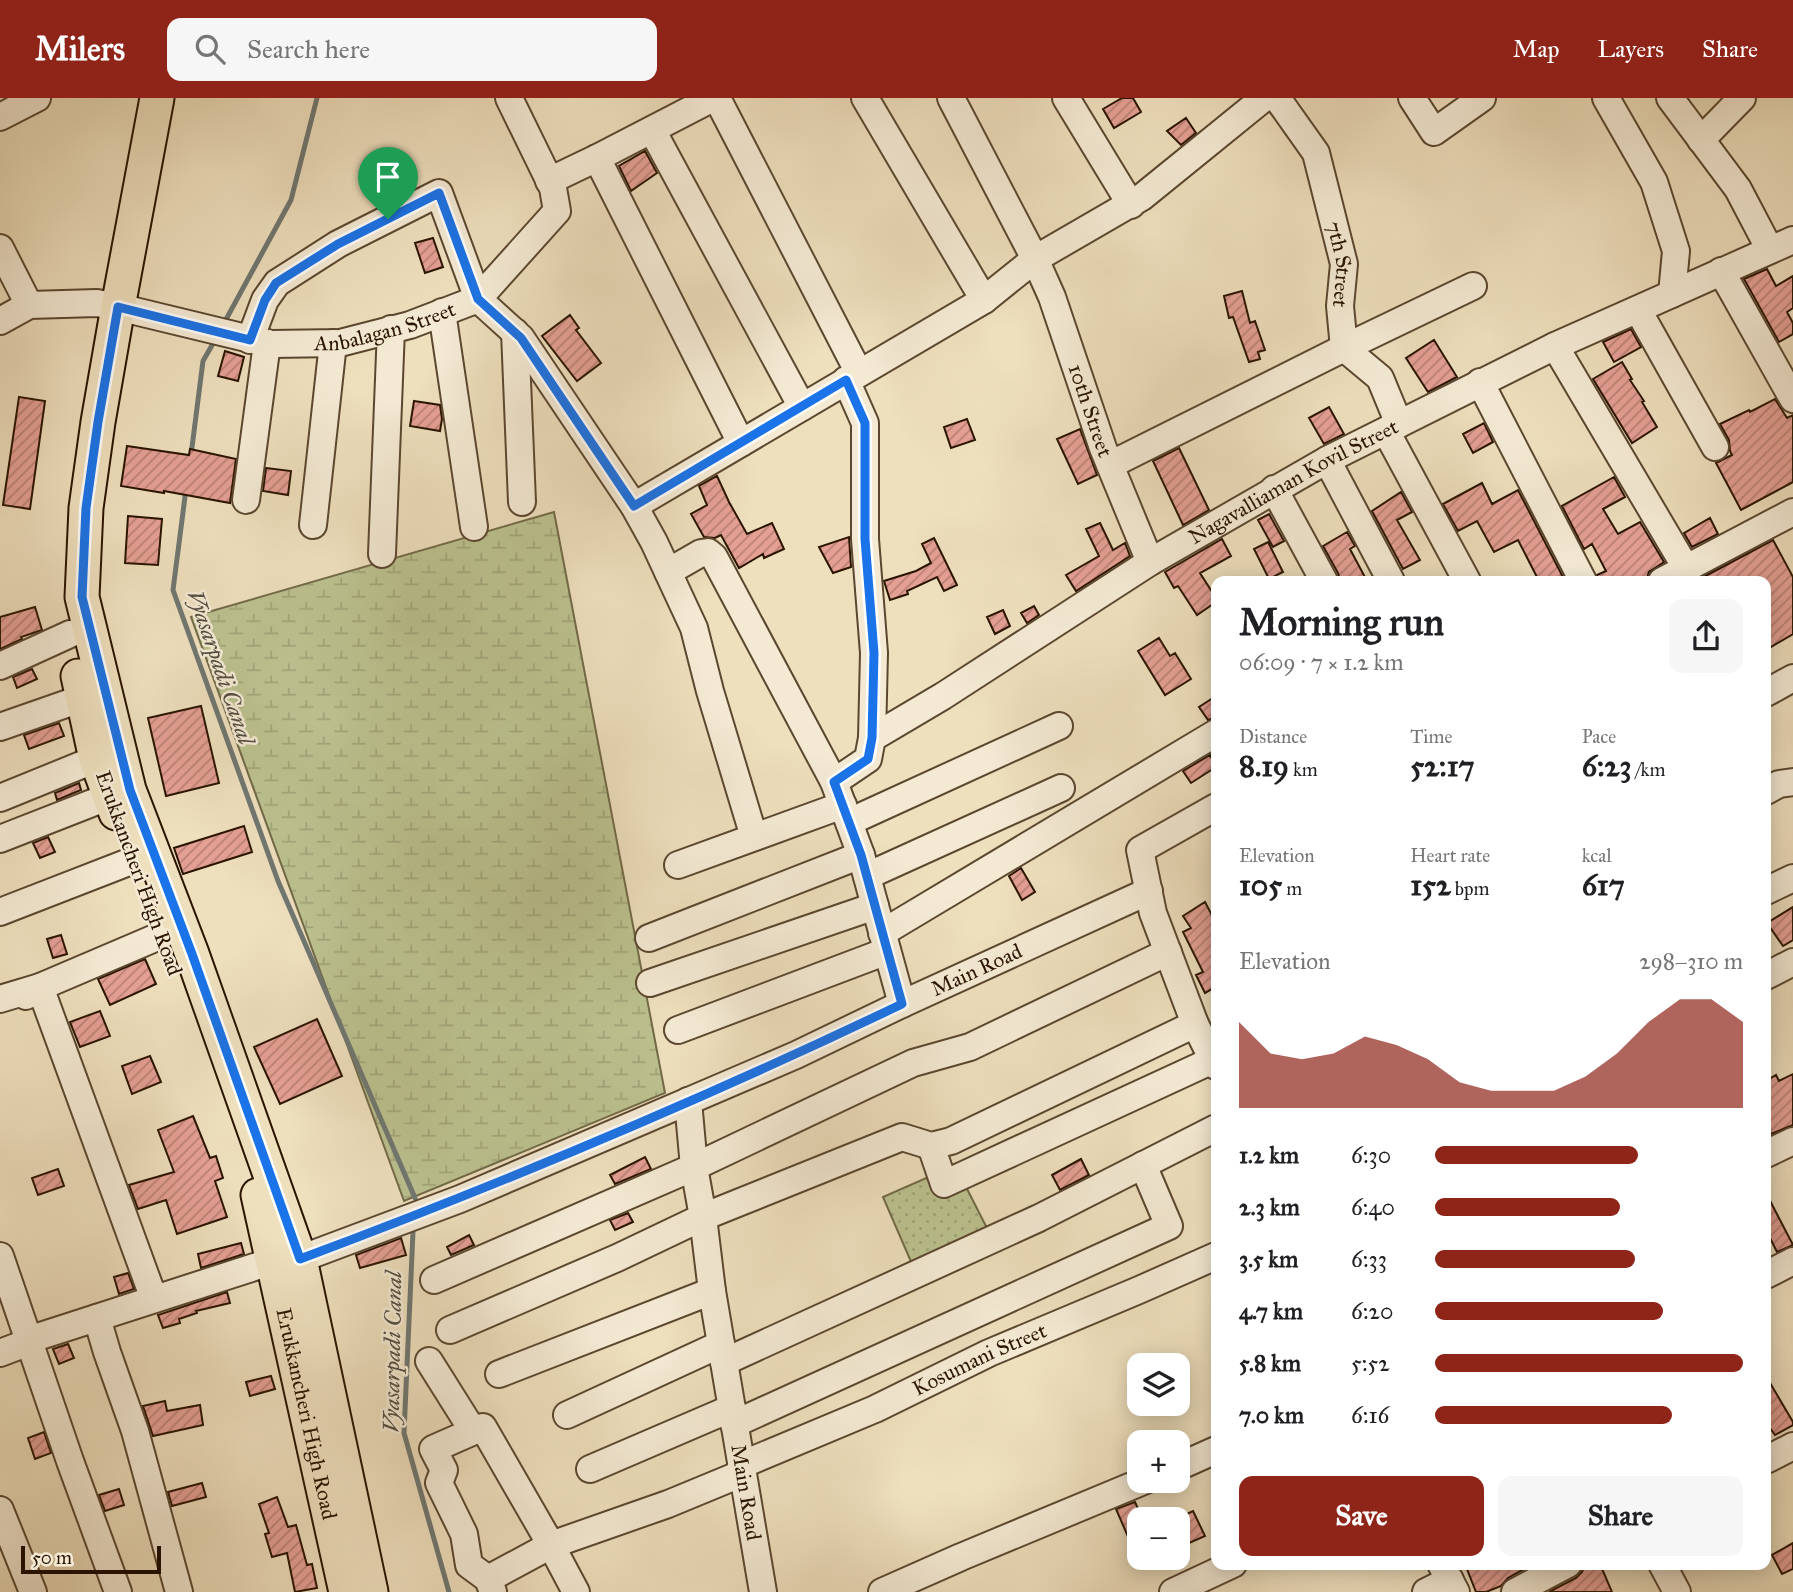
<!DOCTYPE html>
<meta charset="utf-8">
<style>
:root{--surface:#fff;--page:#f6f6f6;--text:#202124;--muted:#757577;--accent:#8f2418}
body{margin:0;font-family:"IM FELL Great Primer",serif;background:var(--page);color:var(--text);height:100vh;display:flex;flex-direction:column;font-size:26px;white-space:nowrap}
*{box-sizing:border-box;margin:0}
p{font-size:23px;color:var(--muted)}
.icon{flex:none;width:38px;height:38px;fill:none;stroke:currentColor;stroke-width:2;stroke-linecap:round;stroke-linejoin:round}
.map{position:relative;flex:1;overflow:hidden}
.details{position:absolute;left:1211px;top:478px;width:560px;height:994px;display:flex;flex-direction:column;background:var(--surface);border-radius:14px;box-shadow:0 4px 18px #0003}
.details>*{flex:none}
.fabs{position:absolute;left:1127px;top:1255px;display:grid;gap:14px}
.fabs a{display:grid;place-items:center;width:63px;height:63px;border-radius:14px;background:var(--surface);box-shadow:0 4px 18px #0003;font-size:35px}
.scale{position:absolute;left:21px;bottom:18px;width:140px;box-sizing:border-box;padding-left:7px;border:4px solid #2a1400;border-top:0;font-size:19px;line-height:24px;white-space:nowrap;color:#2a1400;-webkit-text-stroke:5px #f4ead4;paint-order:stroke}
.pin{position:absolute;display:grid;place-items:center;width:60px;height:60px;color:#fff;margin:-72px -30px;border-radius:50% 50% 50% 0;rotate:-45deg;box-shadow:0 0 7px #0007}
.pin .icon{rotate:45deg}
.round{display:grid;place-items:center;flex:none;width:74px;height:74px;border-radius:14px;background:var(--page)}
.summary{display:flex;align-items:center;justify-content:space-between;height:119px;padding:0 28px}
h1{font-size:38px;font-weight:700;line-height:52px}
.figures{display:grid;grid-template-columns:repeat(3,1fr);gap:10px;height:119px;padding:7px 28px}
.figures div{display:grid;align-content:center}
.figures b{font-size:30px;font-weight:700}
.figures small{font-size:19px;font-weight:400}
.figures p{font-size:19px}
.chart{height:196px;padding:14px 28px}
.chart p{display:flex;justify-content:space-between}
.chart svg{width:100%;height:126px;margin-top:7px;fill:var(--accent);opacity:.7}
.primary-button{display:flex;gap:14px;margin-top:auto;padding:14px 28px}
.primary-button a{flex:1;height:80px;border-radius:14px;background:var(--accent);color:#fff;font-size:28px;font-weight:700;line-height:80px;text-align:center}
.primary-button a+a{background:var(--page);color:var(--text)}
ul{padding:0 28px;list-style:none;font-size:23px}
li{display:grid;grid-template-columns:112px 84px 1fr;align-items:center;height:52px}
li i{height:18px;border-radius:9px;background:var(--accent)}
header{display:flex;align-items:center;gap:42px;box-sizing:border-box;height:98px;padding:0 35px;background:var(--accent);color:#fff}
header strong{font-size:33px}
nav{display:flex;gap:38px;margin-inline-start:auto;font-size:24px}
.search{width:490px;height:63px;background:var(--page);display:flex;align-items:center;gap:18px;box-sizing:border-box;padding:0 24px;border-radius:14px;color:var(--muted);font-size:26px}
.map>svg:first-child{display:block}
.wetland{fill:url(#wetland-marsh);stroke:#726a48;stroke-width:2}
.park{fill:url(#park-dots);stroke:#726a48;stroke-width:2}
.lines{fill:none;stroke-linecap:round;stroke-linejoin:round}
.stream{stroke:#707771;stroke-width:5}
.building{fill:url(#building-hatch);stroke:#2a1400;stroke-width:2}
.minor-casing{stroke:#5b472f;stroke-width:30}
.major-casing{stroke:#2a1400;stroke-width:37}
.minor{stroke:#f4ead4;stroke-width:26}
.major{stroke:#eedfbd;stroke-width:33}
.route-casing{stroke:#fff;stroke-width:14}
.route{stroke:#1a73e8;stroke-width:9}
.labels{text-anchor:middle;stroke-width:5;stroke-linejoin:round;paint-order:stroke}
.street-label{font-size:21px;fill:#2a1400;stroke:#f4ead4}
.water-label{font-size:23px;font-style:italic;fill:#534e42;stroke:#f4ead4}
</style>
<header>
<strong>Milers</strong>
<div class="search"><svg class="icon" aria-label="search" viewBox="0 0 24 24"><circle cx="10" cy="10" r="6"/><path d="M15 15l6 6"/></svg>Search here</div>
<nav><a>Map</a><a>Layers</a><a>Share</a></nav>
</header>
<div class="map">
<svg width="1793" height="1494" viewBox="0 0 1793 1494">
<defs>
<pattern id="wetland-marsh" width="20" height="14" patternUnits="userSpaceOnUse" patternTransform="scale(1.75)"><rect width="20" height="14" fill="#bbc18f"/><path d="M1 5h8M5 5V1M11 12h8M15 12V8" fill="none" stroke="#a1a57a"/></pattern>
<pattern id="park-dots" width="8" height="8" patternUnits="userSpaceOnUse" patternTransform="scale(1.75)"><rect width="8" height="8" fill="#bbc18f"/><path d="M2 2h.1M6 6h.1" fill="none" stroke="#a1a57a" stroke-width="1.8" stroke-linecap="round"/></pattern>
<pattern id="building-hatch" width="6" height="6" patternUnits="userSpaceOnUse" patternTransform="scale(1.75)"><rect width="6" height="6" fill="#e5a094"/><path d="M-1 1l2-2M0 6l6-6M5 7l2-2" fill="none" stroke="#ba8176"/></pattern>
</defs>
<rect width="100%" height="100%" fill="#eedfbd"/>
<filter id="stains"><feTurbulence type="fractalNoise" baseFrequency=".00286" numOctaves="4"/><feColorMatrix values="0 0 0 0 .2 0 0 0 0 .09 0 0 0 0 .02 0 0 0 .5 -.17"/></filter>
<radialGradient id="worn" r=".72"><stop offset=".6" stop-color="#630" stop-opacity="0"/><stop offset="1" stop-color="#630" stop-opacity=".3"/></radialGradient>
<!-- wetland -->
<path class="wetland" d="M554,414L665,995L404,1103L191,519Z"/>
<!-- park -->
<path class="park" d="M933,1077L963,1083L990,1136L915,1173L883,1099Z"/>
<g class="lines">
<!-- stream -->
<path class="stream" d="M223,227L291,102L317,0
M191,357L203,263L215,242
M186,391L173,492L278,783L415,1100
M413,1134L404,1335L449,1494"/>
</g>
<!-- building -->
<path class="building" d="M1122,0H1133L1141,14L1114,30L1103,11Z
M1186,20L1196,35L1181,47L1167,33Z
M645,53L657,75L631,93L619,68Z
M433,140L443,169L425,175L415,145Z
M1767,171L1776,188L1793,178V210L1787,214L1793,225V236L1779,244L1744,181Z
M1242,193L1250,225L1255,223L1265,252L1258,254L1260,261L1249,264L1233,219L1229,220L1224,198Z
M570,217L579,230L576,232L601,265L577,283L542,238Z
M1631,231L1641,249L1614,264L1603,244Z
M1434,242L1457,279L1428,294L1406,260Z
M225,253L244,259L238,283L218,278Z
M1622,264L1632,281L1630,282L1644,303L1642,304L1657,329L1632,345L1593,281Z
M19,299L45,303L30,411L3,407Z
M1775,301L1787,320L1793,317V384L1741,412L1716,365L1732,357L1730,353L1729,342L1720,326L1749,312L1750,314Z
M414,303L440,307L442,321L440,333L410,328Z
M1329,309L1344,336L1324,346L1309,320Z
M967,321L975,342L951,350L944,329Z
M1484,325L1493,344L1473,355L1463,336Z
M1080,331L1097,377L1078,386L1057,341Z
M127,348L189,357L190,351L236,361L230,405L164,393V395L121,388Z
M1179,350L1209,412L1183,427L1153,363Z
M266,370L291,373L288,397L263,393Z
M717,378L729,404L747,436L772,425L784,451L764,460L763,456L739,470L721,437L715,440L704,439L691,416L707,407L699,388Z
M1614,379L1625,399L1603,411L1618,436L1640,424L1664,464L1649,474L1646,483H1599L1597,477L1606,473L1592,446L1584,451L1562,408Z
M1482,385L1492,406L1518,392L1565,483H1539L1518,442L1494,454L1477,423L1458,433L1443,406Z
M1401,394L1412,414L1397,422L1420,462L1403,471L1372,413Z
M1269,416L1284,443L1273,449L1258,422Z
M128,418L162,421L158,467L125,465Z
M1710,420L1718,436L1692,449L1684,435Z
M1100,425L1113,452L1125,445L1130,458L1076,493L1066,477L1099,458L1086,431Z
M1347,434L1355,448L1350,451L1367,483H1340L1338,475L1323,448Z
M849,439L851,469L833,475L819,449Z
M934,440L957,487L944,493L937,479L907,493L908,496L890,502L884,483L916,473L931,465L922,446Z
M1222,441L1231,458L1200,475L1216,500V504L1197,517L1178,488L1174,490L1165,474Z
M1773,442L1793,479V536L1766,552V483H1696Z
M1268,444L1283,474L1269,481L1254,451Z
M1034,508L1039,517L1027,525L1021,515Z
M35,509L42,532L21,539L22,541L0,551V519Z
M1003,512L1010,528L995,536L987,519Z
M1159,540L1170,558L1175,555L1191,581L1165,597L1138,553Z
M32,571L37,581L17,590L13,579Z
M1216,598V619L1208,622L1199,609Z
M201,608L219,685L166,698L148,620Z
M59,625L64,638L29,651L24,637Z
M1210,657L1216,669L1191,685L1183,673Z
M79,685L81,692L57,702L55,695Z
M244,728L252,754L183,776L174,750Z
M48,739L55,754L40,760L33,745Z
M1021,770L1035,794L1022,802L1009,778Z
M1205,804L1216,825V900L1212,891L1205,895L1196,877L1203,874L1183,834L1191,830L1183,818Z
M1793,809V842L1783,848L1767,825Z
M61,837L67,856L53,860L47,841Z
M145,861L156,886L110,907L98,881Z
M100,913L110,938L80,949L70,924Z
M317,921L342,978L280,1006L254,949Z
M150,958L161,984L132,996L122,968Z
M1793,976V1027L1771,1036L1766,1027V983L1776,977L1779,983Z
M193,1018L210,1060L216,1058L223,1080L215,1083L227,1119L177,1136L166,1102L138,1111L129,1087L174,1074L158,1032Z
M645,1059L651,1071L615,1086L610,1077Z
M1081,1061L1089,1077L1060,1092L1052,1077Z
M58,1071L64,1088L38,1097L32,1080Z
M1766,1095L1793,1147L1777,1154L1766,1132Z
M628,1115L633,1124L615,1132L610,1122Z
M469,1137L474,1147L451,1157L447,1149Z
M401,1140L406,1157L360,1170L356,1157Z
M241,1145L244,1156L201,1170L198,1156Z
M128,1175L134,1191L119,1196L114,1179Z
M227,1194L230,1205L196,1213L197,1215L179,1221L180,1225L163,1230L158,1217Z
M68,1246L74,1260L59,1266L53,1251Z
M271,1278L275,1291L250,1298L246,1284Z
M1766,1278L1793,1324V1327L1775,1337L1770,1330L1766,1332Z
M165,1303L167,1313L200,1307L203,1327L153,1338L143,1308Z
M44,1334L51,1355L35,1361L28,1340Z
M202,1385L206,1399L172,1408L168,1394Z
M119,1391L124,1407L105,1413L99,1397Z
M277,1399L288,1429L296,1427L307,1467L312,1466L317,1490L295,1494L287,1455L272,1459L265,1436L269,1435L259,1406Z
M1135,1404L1139,1413V1464L1116,1411Z
M1193,1413L1205,1438L1187,1446L1178,1425V1421H1176Z
M1793,1445V1471L1782,1476L1772,1457Z
M1465,1466H1533L1508,1480L1501,1488L1486,1494H1476Z
M1584,1466H1600L1612,1494H1549L1576,1480L1582,1474Z"/>
<g class="lines">
<defs>
<g id="minor">
<path d="M717,0L859,275"/>
<path d="M865,0L984,202"/>
<path id="s1" d="M951,0L1035,161L1052,199L1103,350L1150,464"/>
<path d="M1066,0L1131,107"/>
<path id="s2" d="M1277,0L1316,55L1344,166L1340,208L1344,250L1380,280L1399,326"/>
<path d="M1412,0L1434,34L1482,0"/>
<path d="M1606,0L1654,84L1676,153L1672,196"/>
<path d="M1670,0L1738,91L1770,152"/>
<path d="M0,19L37,0"/>
<path d="M652,32L802,309"/>
<path d="M1701,42L1742,0"/>
<path d="M597,60L741,345"/>
<path d="M549,83L597,60L713,0"/>
<path d="M0,150L29,207"/>
<path d="M1721,173L1793,301"/>
<path d="M1638,212L1715,349"/>
<path d="M442,214L474,429"/>
<path id="s3" d="M0,223L29,207L97,205L118,209L271,246L340,245L410,227L478,201L521,240L634,408L654,444L694,530L710,593L754,739"/>
<path d="M515,234L522,404"/>
<path d="M250,242L265,202L277,185L338,146L439,95L478,201L557,113L553,90L509,0"/>
<path d="M1555,248L1686,470"/>
<path d="M846,282L865,325V441L874,555L872,640"/>
<path d="M1480,284L1583,483"/>
<path d="M1386,333L1467,483"/>
<path d="M1327,362L1391,483"/>
<path d="M1110,367L1344,250L1473,188"/>
<path d="M1274,391L1324,483"/>
<path d="M246,402L267,245"/>
<path d="M634,408L984,202L1035,161L1142,99L1264,0"/>
<path d="M313,427L333,245"/>
<path d="M382,456L391,231"/>
<path d="M668,474L701,455L708,454L714,459L834,684L861,757L902,906"/>
<path d="M1662,483L1793,414"/>
<path d="M0,568L70,536"/>
<path d="M1766,595L1793,580"/>
<path d="M0,629L83,600"/>
<path id="s4" d="M834,684L868,661L872,640L943,598L1150,464L1327,362L1555,248L1793,142"/>
<path d="M1766,693L1779,686L1793,684"/>
<path d="M0,700L96,661"/>
<path d="M1216,709L1140,752L1153,815L1195,926L1216,968"/>
<path d="M849,724L1059,628"/>
<path d="M0,741L110,698"/>
<path d="M678,767L843,707"/>
<path d="M867,778L1061,690"/>
<path d="M1766,793L1793,780"/>
<path d="M0,814L134,762"/>
<path d="M882,835L1216,635"/>
<path d="M649,840L861,757"/>
<path d="M1766,878L1793,864"/>
<path d="M650,885L875,808"/>
<path d="M26,898L40,889L162,837"/>
<path d="M0,901L40,889L154,1201"/>
<path d="M678,932L887,853"/>
<path id="s5" d="M688,1003L694,1069L703,1119L712,1193L763,1494"/>
<path d="M931,1048L944,1086L1213,962"/>
<path d="M1766,1056L1793,1043"/>
<path d="M0,1158L70,1363L118,1494"/>
<path d="M1766,1177L1793,1163"/>
<path d="M434,1182L694,1069L913,965L970,949L1168,854"/>
<path d="M97,1220L107,1254L135,1333L179,1494"/>
<path d="M450,1232L617,1160L703,1119L902,1039L931,1048L951,1043L1195,926"/>
<path id="s6" d="M0,1255L29,1244L31,1241L273,1163L300,1161L460,1101L796,957L902,906L1149,793"/>
<path d="M429,1263L473,1333"/>
<path d="M724,1264L1039,1120L1216,1030"/>
<path d="M499,1276L712,1193"/>
<path d="M567,1317L721,1246"/>
<path d="M734,1326L1169,1128L1143,1067"/>
<path d="M1766,1362L1793,1348"/>
<path id="s7" d="M741,1367L875,1311L989,1255L1139,1192L1216,1158"/>
<path d="M1178,1369L1216,1352"/>
<path d="M590,1371L732,1310"/>
<path d="M0,1412L33,1494"/>
<path d="M1441,1466L1456,1494"/>
<path d="M1662,1466L1677,1494"/>
<path d="M488,1481L551,1447L668,1406L743,1375"/>
<path d="M493,1494L488,1481L469,1467L464,1436L439,1385L444,1372L433,1351L483,1329L551,1447L576,1494"/>
<path d="M882,1494L961,1459L1146,1382"/>
<path d="M1173,1494L1233,1466"/>
<path d="M1426,1494L1450,1482"/>
<path d="M1515,1494L1568,1466"/>
</g>
<g id="major">
<path d="M157,0L118,209L98,324L86,410L82,499L129,692L192,856L300,1161L371,1494"/>
<path d="M78,578L96,661L116,715"/>
<path id="s8" d="M258,1097L346,1494"/>
</g>
</defs>
<!-- minor casing -->
<use href="#minor" class="minor-casing"/>
<!-- major casing -->
<use href="#major" class="major-casing"/>
<!-- minor -->
<use href="#minor" class="minor"/>
<!-- major -->
<use href="#major" class="major"/>
</g>
<g class="lines">
<defs>
<path id="route" d="M439,95L478,201L521,240L634,408L846,282L865,325V441L874,555L872,640L868,661L834,684L861,757L902,906C706,1000 504,1085 300,1161L192,856L130,692L82,499L86,410L98,324L118,209L250,242L265,202L276,185L338,146Z"/>
</defs>
<!-- route casing -->
<use href="#route" class="route-casing"/>
<!-- route -->
<use href="#route" class="route"/>
</g>
<g class="labels">
<!-- street labels -->
<g class="street-label">
<text dy="7" stroke="none"><textPath href="#s2" startOffset="182">7th Street</textPath></text>
<text dy="7" stroke="none"><textPath href="#s3" startOffset="396">Anbalagan Street</textPath></text>
<text dy="7" stroke="none"><textPath href="#s1" startOffset="343">10th Street</textPath></text>
<text dy="7" stroke="none"><textPath href="#s4" startOffset="556">Nagavalliaman Kovil Street</textPath></text>
<text transform="translate(139 775) rotate(70)" y="7">Erukkancheri High Road</text>
<text dy="7" stroke="none"><textPath href="#s6" startOffset="1052">Main Road</textPath></text>
<text dy="7" stroke="none"><textPath href="#s7" startOffset="261">Kosumani Street</textPath></text>
<text dy="7" stroke="none"><textPath href="#s8" startOffset="224">Erukkancheri High Road</textPath></text>
<text dy="7" stroke="none"><textPath href="#s5" startOffset="396">Main Road</textPath></text>
</g>
<!-- water labels -->
<g class="water-label">
<text transform="translate(221 569) rotate(71)" y="8">Vyasarpadi Canal</text>
<text transform="translate(392 1254) rotate(-89)" y="8">Vyasarpadi Canal</text>
</g>
</g>
<rect width="100%" height="100%" filter="url(#stains)"/>
<rect width="100%" height="100%" fill="url(#worn)"/>
</svg>
<div class="fabs">
<a><svg class="icon" aria-label="layers" viewBox="0 0 24 24"><path d="M12 4l9 5-9 5-9-5zM3 14l9 5 9-5"/></svg></a>
<a>+</a>
<a>−</a>
</div>
<div class="scale">50 m</div>
<div class="pin" style="left:388px;top:121px;background:#1e9e55"><svg class="icon" aria-label="arrive" viewBox="0 0 24 24"><path d="M6 21V4h12l-3 4 3 4H6"/></svg></div>
<section class="details">
<div class="summary"><div><h1>Morning run</h1><p>06:09 · 7 × 1.2 km</p></div><a class="round"><svg class="icon" aria-label="share" viewBox="0 0 24 24"><path d="M12 15V3M7 8l5-5 5 5M5 13v7h14v-7"/></svg></a></div>
<div class="figures">
<div><p>Distance</p><b>8.19<small> km</small></b></div>
<div><p>Time</p><b>52:17</b></div>
<div><p>Pace</p><b>6:23<small> /km</small></b></div>
</div>
<div class="figures">
<div><p>Elevation</p><b>105<small> m</small></b></div>
<div><p>Heart rate</p><b>152<small> bpm</small></b></div>
<div><p>kcal</p><b>617</b></div>
</div>
<div class="chart"><p><span>Elevation</span>298–310 m</p>
<svg viewBox="0 0 160 44" preserveAspectRatio="none"><path d="M0 44V14L10 25L20 27L30 25L40 19L50 22L60 27L70 35L80 38L90 38L100 38L110 33L120 25L130 14L140 6L150 6L160 14V44z"/></svg>
</div>
<ul>
<li><b>1.2 km</b>6:30<i style="width:66%"></i></li>
<li><b>2.3 km</b>6:40<i style="width:60%"></i></li>
<li><b>3.5 km</b>6:33<i style="width:65%"></i></li>
<li><b>4.7 km</b>6:20<i style="width:74%"></i></li>
<li><b>5.8 km</b>5:52<i style="width:100%"></i></li>
<li><b>7.0 km</b>6:16<i style="width:77%"></i></li>
</ul>
<div class="primary-button"><a>Save</a><a>Share</a></div>
</section>
</div>
